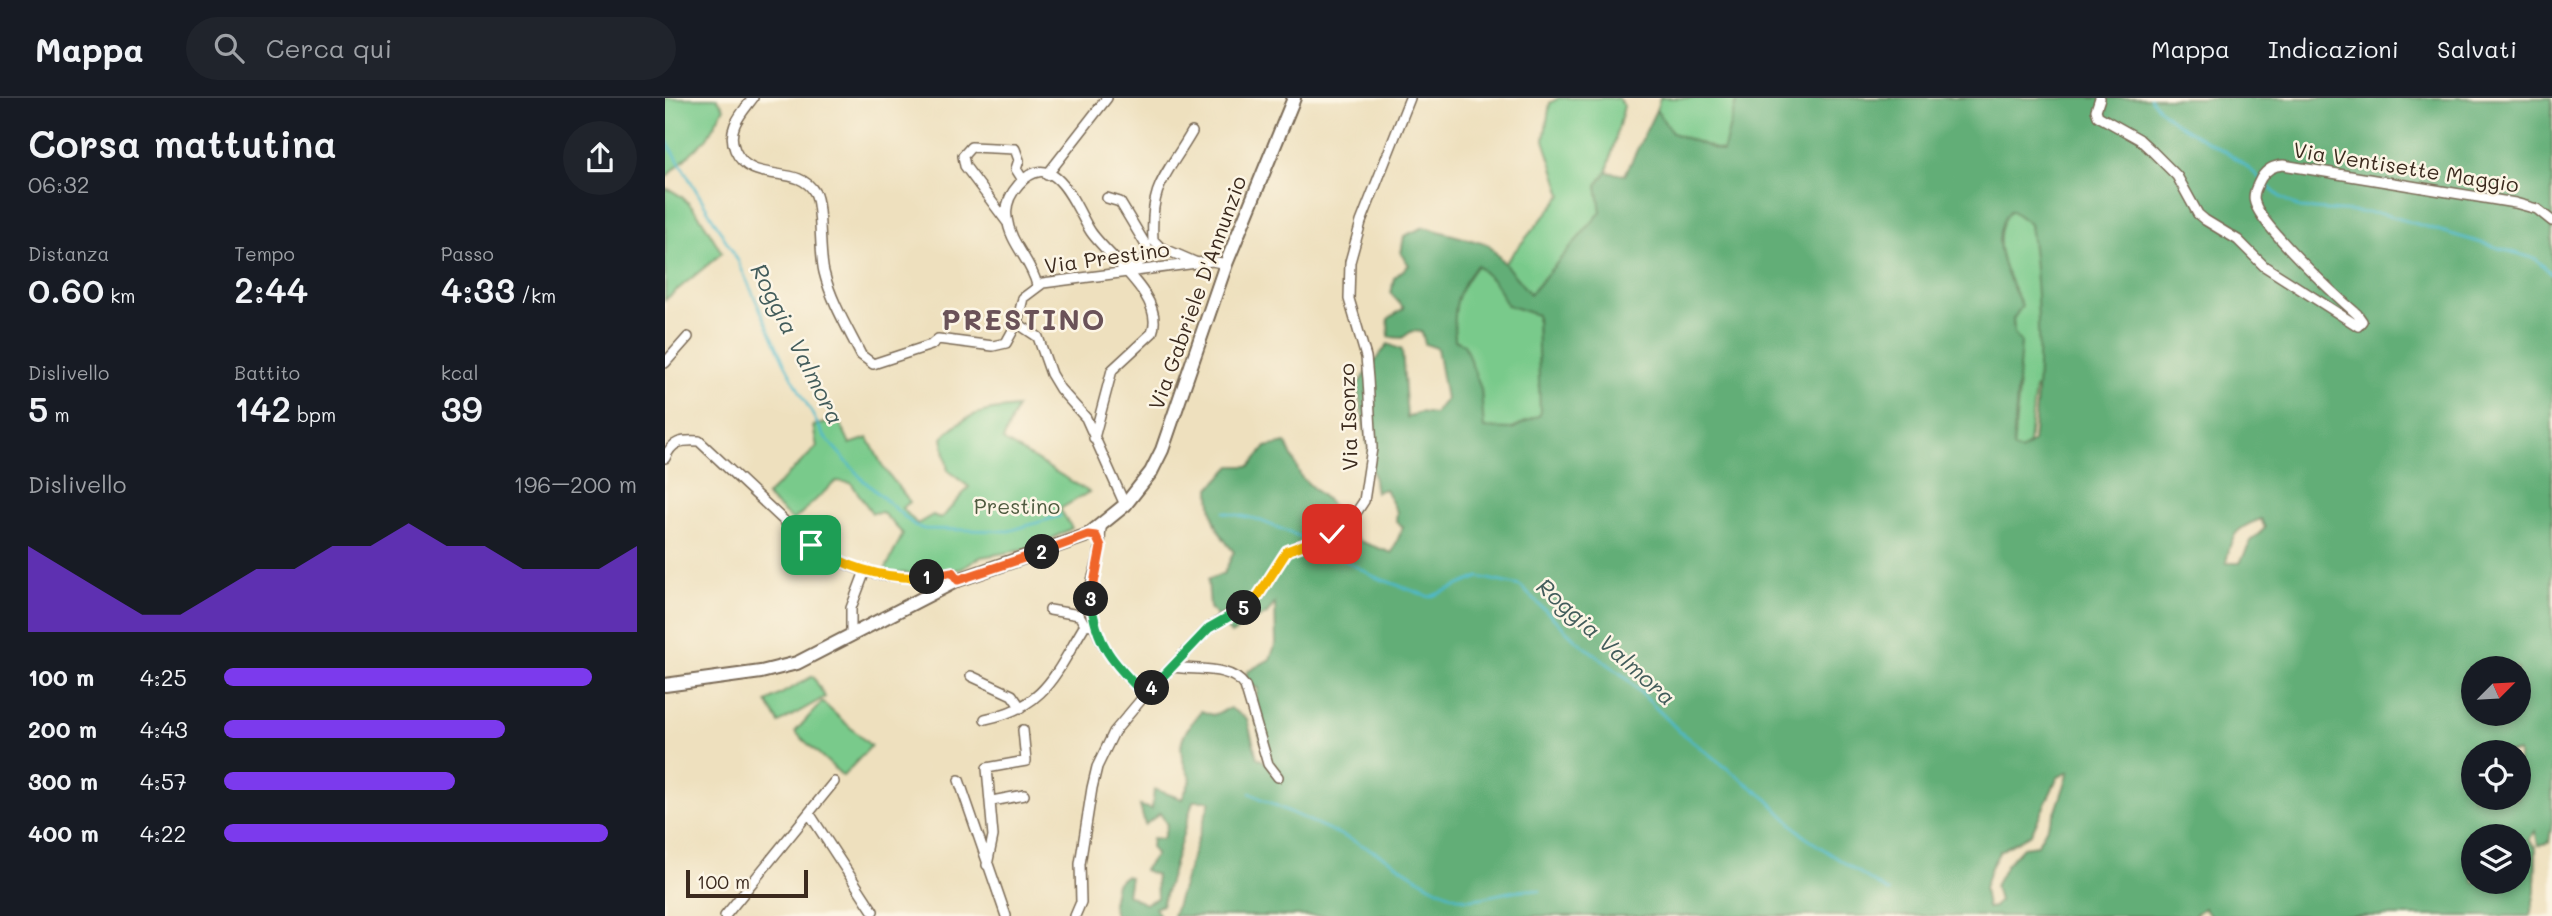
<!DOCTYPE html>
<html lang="it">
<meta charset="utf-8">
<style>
:root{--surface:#171b24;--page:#20242c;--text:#f1f3f6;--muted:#9ea1a6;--line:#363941;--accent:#7c3aed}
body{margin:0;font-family:Mali,sans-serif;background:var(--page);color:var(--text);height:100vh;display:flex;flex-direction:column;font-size:26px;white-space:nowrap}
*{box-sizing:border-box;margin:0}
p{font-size:23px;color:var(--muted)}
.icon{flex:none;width:38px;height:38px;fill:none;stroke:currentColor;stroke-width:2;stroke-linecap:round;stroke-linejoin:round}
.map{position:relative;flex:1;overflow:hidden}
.details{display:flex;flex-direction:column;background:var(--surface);width:665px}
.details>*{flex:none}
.needle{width:46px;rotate:66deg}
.fabs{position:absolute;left:1796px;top:558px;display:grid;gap:14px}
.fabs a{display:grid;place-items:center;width:70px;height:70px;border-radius:50%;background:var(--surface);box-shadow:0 4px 10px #0003;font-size:35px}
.scale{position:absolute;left:21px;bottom:18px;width:122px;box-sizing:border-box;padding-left:7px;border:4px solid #3b2a1e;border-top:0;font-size:19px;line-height:24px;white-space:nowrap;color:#3b2a1e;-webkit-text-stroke:5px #fcf5e5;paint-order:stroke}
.pin{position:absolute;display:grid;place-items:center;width:60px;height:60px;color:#fff;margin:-30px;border-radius:14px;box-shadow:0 4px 10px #0006}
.km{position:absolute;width:35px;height:35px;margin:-18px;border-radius:50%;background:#222;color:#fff;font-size:19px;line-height:35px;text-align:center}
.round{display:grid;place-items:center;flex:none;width:74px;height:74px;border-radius:37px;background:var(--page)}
.head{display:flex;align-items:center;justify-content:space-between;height:119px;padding:0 28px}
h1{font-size:38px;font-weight:600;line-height:52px}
.metrics{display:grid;grid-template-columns:repeat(3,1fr);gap:10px;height:119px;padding:7px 28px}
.metrics div{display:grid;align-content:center}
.metrics b{font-size:35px;font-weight:600}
.metrics small{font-size:19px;font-weight:400}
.metrics p{font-size:19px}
.chart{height:196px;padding:14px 28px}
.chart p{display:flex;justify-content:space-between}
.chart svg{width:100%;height:126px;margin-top:7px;fill:var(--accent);opacity:.7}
ul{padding:0 28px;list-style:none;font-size:23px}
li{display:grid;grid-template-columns:112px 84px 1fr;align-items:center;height:52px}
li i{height:18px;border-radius:9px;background:var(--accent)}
header{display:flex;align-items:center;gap:42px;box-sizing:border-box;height:98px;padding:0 35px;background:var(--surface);border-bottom:2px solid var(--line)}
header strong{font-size:33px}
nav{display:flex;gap:38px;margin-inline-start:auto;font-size:24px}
.search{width:490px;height:63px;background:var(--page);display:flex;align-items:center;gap:18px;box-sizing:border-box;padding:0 24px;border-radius:38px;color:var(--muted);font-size:26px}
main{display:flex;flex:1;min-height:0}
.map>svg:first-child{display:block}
.green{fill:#79ca8b;stroke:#5a7a54;stroke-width:2}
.forest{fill:#62ae77;stroke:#4e6c4a;stroke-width:2;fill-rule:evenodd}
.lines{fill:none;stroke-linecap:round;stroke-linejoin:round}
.stream{stroke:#4eb9cb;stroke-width:2.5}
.minor-casing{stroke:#7a6a56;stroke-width:12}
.secondary-casing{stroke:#7a6a56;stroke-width:16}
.minor{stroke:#fff;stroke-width:9}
.secondary{stroke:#fff;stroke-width:12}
.split-1-casing{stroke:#fff;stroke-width:14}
.split-2-casing{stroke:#fff;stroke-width:14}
.split-3-casing{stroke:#fff;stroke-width:14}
.split-4-casing{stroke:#fff;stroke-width:14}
.split-5-casing{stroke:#fff;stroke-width:14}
.split-6-casing{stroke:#fff;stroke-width:14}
.split-1{stroke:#f5b400;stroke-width:9}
.split-2{stroke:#f0652b;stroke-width:9}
.split-3{stroke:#f0652b;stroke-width:9}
.split-4{stroke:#22a559;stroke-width:9}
.split-5{stroke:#22a559;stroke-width:9}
.split-6{stroke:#f5b400;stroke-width:9}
.labels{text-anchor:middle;stroke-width:5;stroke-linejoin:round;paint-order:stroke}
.street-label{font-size:21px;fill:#3b2a1e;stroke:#fcf5e5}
.park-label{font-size:21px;fill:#4e5a3f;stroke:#fcf5e5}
.water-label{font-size:23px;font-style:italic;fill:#425c5b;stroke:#fcf5e5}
.district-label{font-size:28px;font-weight:bold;letter-spacing:2px;fill:#6a5258;stroke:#fcf5e5}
</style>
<header>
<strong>Mappa</strong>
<div class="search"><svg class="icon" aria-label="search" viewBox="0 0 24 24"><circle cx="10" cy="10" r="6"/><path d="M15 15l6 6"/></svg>Cerca qui</div>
<nav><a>Mappa</a><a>Indicazioni</a><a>Salvati</a></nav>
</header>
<main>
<section class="details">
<div class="head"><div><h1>Corsa mattutina</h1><p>06:32</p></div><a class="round"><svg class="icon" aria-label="share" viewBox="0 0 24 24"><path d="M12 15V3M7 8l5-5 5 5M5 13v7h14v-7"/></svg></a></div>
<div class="metrics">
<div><p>Distanza</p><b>0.60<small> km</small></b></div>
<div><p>Tempo</p><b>2:44</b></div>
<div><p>Passo</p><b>4:33<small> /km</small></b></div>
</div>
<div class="metrics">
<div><p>Dislivello</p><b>5<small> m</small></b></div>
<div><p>Battito</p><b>142<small> bpm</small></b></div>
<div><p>kcal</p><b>39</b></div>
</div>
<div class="chart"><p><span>Dislivello</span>196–200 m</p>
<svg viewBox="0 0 160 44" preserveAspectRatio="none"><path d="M0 44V14L10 22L20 30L30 38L40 38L50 30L60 22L70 22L80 14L90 14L100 6L110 14L120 14L130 22L140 22L150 22L160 14V44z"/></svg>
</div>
<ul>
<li><b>100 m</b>4:25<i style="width:89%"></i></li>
<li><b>200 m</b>4:43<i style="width:68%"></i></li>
<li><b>300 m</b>4:57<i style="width:56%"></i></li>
<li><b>400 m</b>4:22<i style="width:93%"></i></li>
</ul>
</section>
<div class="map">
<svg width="1887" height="818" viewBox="0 0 1887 818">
<rect width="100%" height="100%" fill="#fcf5e5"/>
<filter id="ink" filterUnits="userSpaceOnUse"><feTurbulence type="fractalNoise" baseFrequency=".0143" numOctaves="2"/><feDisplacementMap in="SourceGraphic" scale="14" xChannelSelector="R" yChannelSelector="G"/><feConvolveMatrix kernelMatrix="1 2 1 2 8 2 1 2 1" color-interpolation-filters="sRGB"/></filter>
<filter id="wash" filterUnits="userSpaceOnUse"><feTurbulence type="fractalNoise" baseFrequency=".00686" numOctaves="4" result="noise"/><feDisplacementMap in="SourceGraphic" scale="28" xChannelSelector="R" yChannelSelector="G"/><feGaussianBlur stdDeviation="1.57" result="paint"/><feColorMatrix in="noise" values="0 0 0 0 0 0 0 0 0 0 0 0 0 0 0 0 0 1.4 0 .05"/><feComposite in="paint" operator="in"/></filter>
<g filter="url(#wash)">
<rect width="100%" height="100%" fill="#eee0be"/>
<!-- green -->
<path class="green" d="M0,0H52L59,10L42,40L0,80Z
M894,0H953L959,8L942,74L932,87L937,114L864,197L839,166L897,97L879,42L885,5Z
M995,0H1072L1059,54L1007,35L991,12Z
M0,90C27,98 43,132 57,155L0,202Z
M1346,112L1365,126L1374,189V288L1370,290L1364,345L1356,354L1348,351L1354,293L1348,221L1357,208C1343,179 1321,139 1346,112Z
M812,167L830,185L842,207L872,217L876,317L847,331H818L816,291L790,242L788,214L794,190Z
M352,309L338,342L424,394L395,411L407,430L369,450L316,459L296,471L251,476L219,474L238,436L217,414L207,415L186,385L171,383L128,423L101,398L152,349L148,328L174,322L185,346L203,340L218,369L245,404L237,410L252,426L268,417L276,421L304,389L283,373L277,340C300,315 319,312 352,309Z
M148,578L160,599L114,625L102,604Z
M157,604L206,648L178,678L130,634Z"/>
<!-- forest -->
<path class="forest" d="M1072,0H1887V724L1884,745L1873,747L1870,733L1864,742L1871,750L1870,794L1865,818H1545L1539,810L1528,818H508L545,703H528L497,807L490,810L495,818H450L447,805L451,785L460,778L465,779L462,796L480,806L492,800L491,777L479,772L491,756L486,749L487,740L498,741L502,727L495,715L480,727L475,708L487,711L489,691L517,701L526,681C509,651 515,637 536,613L548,617L565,610L582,621L592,659L610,670C595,647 585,615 593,590L580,587L582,574L605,561L611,545L610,505L602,516L566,536L545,510L543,482L559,475L569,454C551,434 545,417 545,390L566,368H585L601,349L621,345L636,379L677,416L694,443L727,455L738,429L731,423L732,414L720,391L711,394L692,287L723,246L737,252L742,320L755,314L769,316L781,301L772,250L760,246L757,234L747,233L737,240L724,239L723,221L739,210L726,196L729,180L744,167L736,156L739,138L759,129L824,147L865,196L936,114L932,87L942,74L960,77L991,12L1007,35L1058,54ZM1346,112L1365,126C1375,199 1376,270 1368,344L1356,353L1348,350L1356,245L1349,236L1348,221L1357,208C1343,179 1320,139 1346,112ZM812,167L830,185L842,207L872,217L875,317L847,331L819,330L816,291L799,246L790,242C788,207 791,195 812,167ZM1596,421L1600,430L1586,443L1575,465H1561C1567,437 1568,431 1596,421ZM1808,570H1853V616H1808ZM1808,654H1853V700H1808ZM1404,674L1391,713L1372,747L1358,749L1342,766L1330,788L1334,803L1329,809L1322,810L1319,790L1326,769L1335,753L1366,736L1393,679ZM1808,738H1853V784H1808Z"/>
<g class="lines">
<!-- stream -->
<path class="stream" d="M1485,0C1512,36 1563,46 1594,80
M0,40L72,161L119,264L159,338L198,382L250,428L259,431L344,433L395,418
M1598,84L1615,99L1635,110L1718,116L1871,161L1887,176
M559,414L591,421L641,441
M650,446L710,479L765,499L814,479L855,488L911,542L960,579L1015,634L1102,701L1140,739L1224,794
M585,695C627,717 673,733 716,757C743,772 766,792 796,800C819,805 846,787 875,793"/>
</g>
</g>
<g filter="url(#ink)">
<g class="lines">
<defs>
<path id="minor" d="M88,0C76,16 61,31 70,52C86,89 133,64 150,95C157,108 154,154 159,174C166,203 183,231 196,257L208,266L266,247L273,241L328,248L341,245L352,225L358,200L378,185L547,163L561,166
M1435,0L1431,12L1433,18L1474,41L1487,53L1512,78L1533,116L1540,122L1573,142L1599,168L1693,228L1697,223L1692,216C1670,197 1597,129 1590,105C1587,96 1592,88 1596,80C1602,71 1608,68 1618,67L1850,105L1872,111L1887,123
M527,34C501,79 485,85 488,142L495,149L532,165
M382,77L442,0
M442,100L455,104L482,149L483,157L463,173
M342,124L300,68L298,58L306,49L350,51L354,62L351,71L358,82
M372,187C366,162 345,146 342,120C340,107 345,96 354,86C391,46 412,114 426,134C444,160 501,200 487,235L447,272L429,340
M352,225L373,239L386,276L395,291L421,320L460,407
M0,265L23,239
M0,360C7,343 16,342 34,343L146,448C195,478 231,485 287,474L293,482
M437,426C434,436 436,447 434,458C432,470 425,483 425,495C425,540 450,567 480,597
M385,512L414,517L420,527
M186,537V510L200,473
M509,569C532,573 565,567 580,588L603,666L613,679
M306,578L347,597L356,610
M320,621C381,609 390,576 420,527L429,526
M294,682L341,818
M327,703L359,697
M144,715L208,813
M322,767L328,738L322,670L361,663L358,632
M60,818L169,684
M410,818L416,804L415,766L427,690L432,669L449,634L480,597L544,530L593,498L622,453L683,427L699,403L707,350L703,281L701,259L684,201L685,164L696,124L745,0"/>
<path id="secondary" d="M0,587L96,574L132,565L293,482L423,437L460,407L486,374L497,352L561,166L629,0"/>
</defs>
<!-- minor casing -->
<use href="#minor" class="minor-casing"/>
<!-- secondary casing -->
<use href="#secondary" class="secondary-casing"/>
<!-- minor -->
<use href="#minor" class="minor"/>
<!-- secondary -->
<use href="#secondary" class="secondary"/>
</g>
</g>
<g class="lines" filter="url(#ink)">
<defs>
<path id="split-1" d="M146,447C182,470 220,482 262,479"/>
<path id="split-2" d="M262,479L287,474L293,482L377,454"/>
<path id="split-3" d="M377,454L423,437L431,438L436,449L426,501"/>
<path id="split-4" d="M426,501C430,546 449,566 480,597L487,590"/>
<path id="split-5" d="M487,590L544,530L579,510"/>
<path id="split-6" d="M579,510L593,498L622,453L667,436"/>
</defs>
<!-- split-1 casing -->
<use href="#split-1" class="split-1-casing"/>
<!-- split-2 casing -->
<use href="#split-2" class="split-2-casing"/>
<!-- split-3 casing -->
<use href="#split-3" class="split-3-casing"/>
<!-- split-4 casing -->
<use href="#split-4" class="split-4-casing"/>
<!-- split-5 casing -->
<use href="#split-5" class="split-5-casing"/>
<!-- split-6 casing -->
<use href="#split-6" class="split-6-casing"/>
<!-- split-1 -->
<use href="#split-1" class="split-1"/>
<!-- split-2 -->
<use href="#split-2" class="split-2"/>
<!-- split-3 -->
<use href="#split-3" class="split-3"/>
<!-- split-4 -->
<use href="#split-4" class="split-4"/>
<!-- split-5 -->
<use href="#split-5" class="split-5"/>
<!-- split-6 -->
<use href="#split-6" class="split-6"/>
</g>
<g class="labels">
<!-- street labels -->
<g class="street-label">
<text transform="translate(1741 70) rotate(9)" y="7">Via Ventisette Maggio</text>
<text transform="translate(442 160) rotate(-8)" y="7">Via Prestino</text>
<text transform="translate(533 195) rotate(-70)" y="7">Via Gabriele D'Annunzio</text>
<text transform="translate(684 319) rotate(-92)" y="7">Via Isonzo</text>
</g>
<!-- park labels -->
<g class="park-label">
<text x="352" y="416">Prestino</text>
</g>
<!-- water labels -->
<g class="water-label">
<text transform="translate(132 246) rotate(63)" y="8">Roggia Valmora</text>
<text transform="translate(941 544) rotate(42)" y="8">Roggia Valmora</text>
</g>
<!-- district labels -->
<g class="district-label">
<text x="359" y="232">PRESTINO</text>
</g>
</g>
</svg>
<div class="fabs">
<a><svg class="needle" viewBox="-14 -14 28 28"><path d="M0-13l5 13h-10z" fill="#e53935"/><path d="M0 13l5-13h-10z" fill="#9ea1a6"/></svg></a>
<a><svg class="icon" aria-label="locate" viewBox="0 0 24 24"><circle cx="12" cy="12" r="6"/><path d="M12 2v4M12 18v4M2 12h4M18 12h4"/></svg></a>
<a><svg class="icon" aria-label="layers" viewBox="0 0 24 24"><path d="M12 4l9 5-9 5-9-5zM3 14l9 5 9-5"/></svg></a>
</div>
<div class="scale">100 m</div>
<div class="pin" style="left:146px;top:447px;background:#1e9e55"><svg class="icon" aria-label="arrive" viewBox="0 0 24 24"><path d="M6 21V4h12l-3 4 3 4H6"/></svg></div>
<div class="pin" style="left:667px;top:436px;background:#d93025"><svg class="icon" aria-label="check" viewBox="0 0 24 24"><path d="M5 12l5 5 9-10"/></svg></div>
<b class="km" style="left:262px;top:479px">1</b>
<b class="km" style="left:377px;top:454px">2</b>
<b class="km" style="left:426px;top:501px">3</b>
<b class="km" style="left:487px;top:590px">4</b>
<b class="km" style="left:579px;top:510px">5</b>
</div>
</main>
